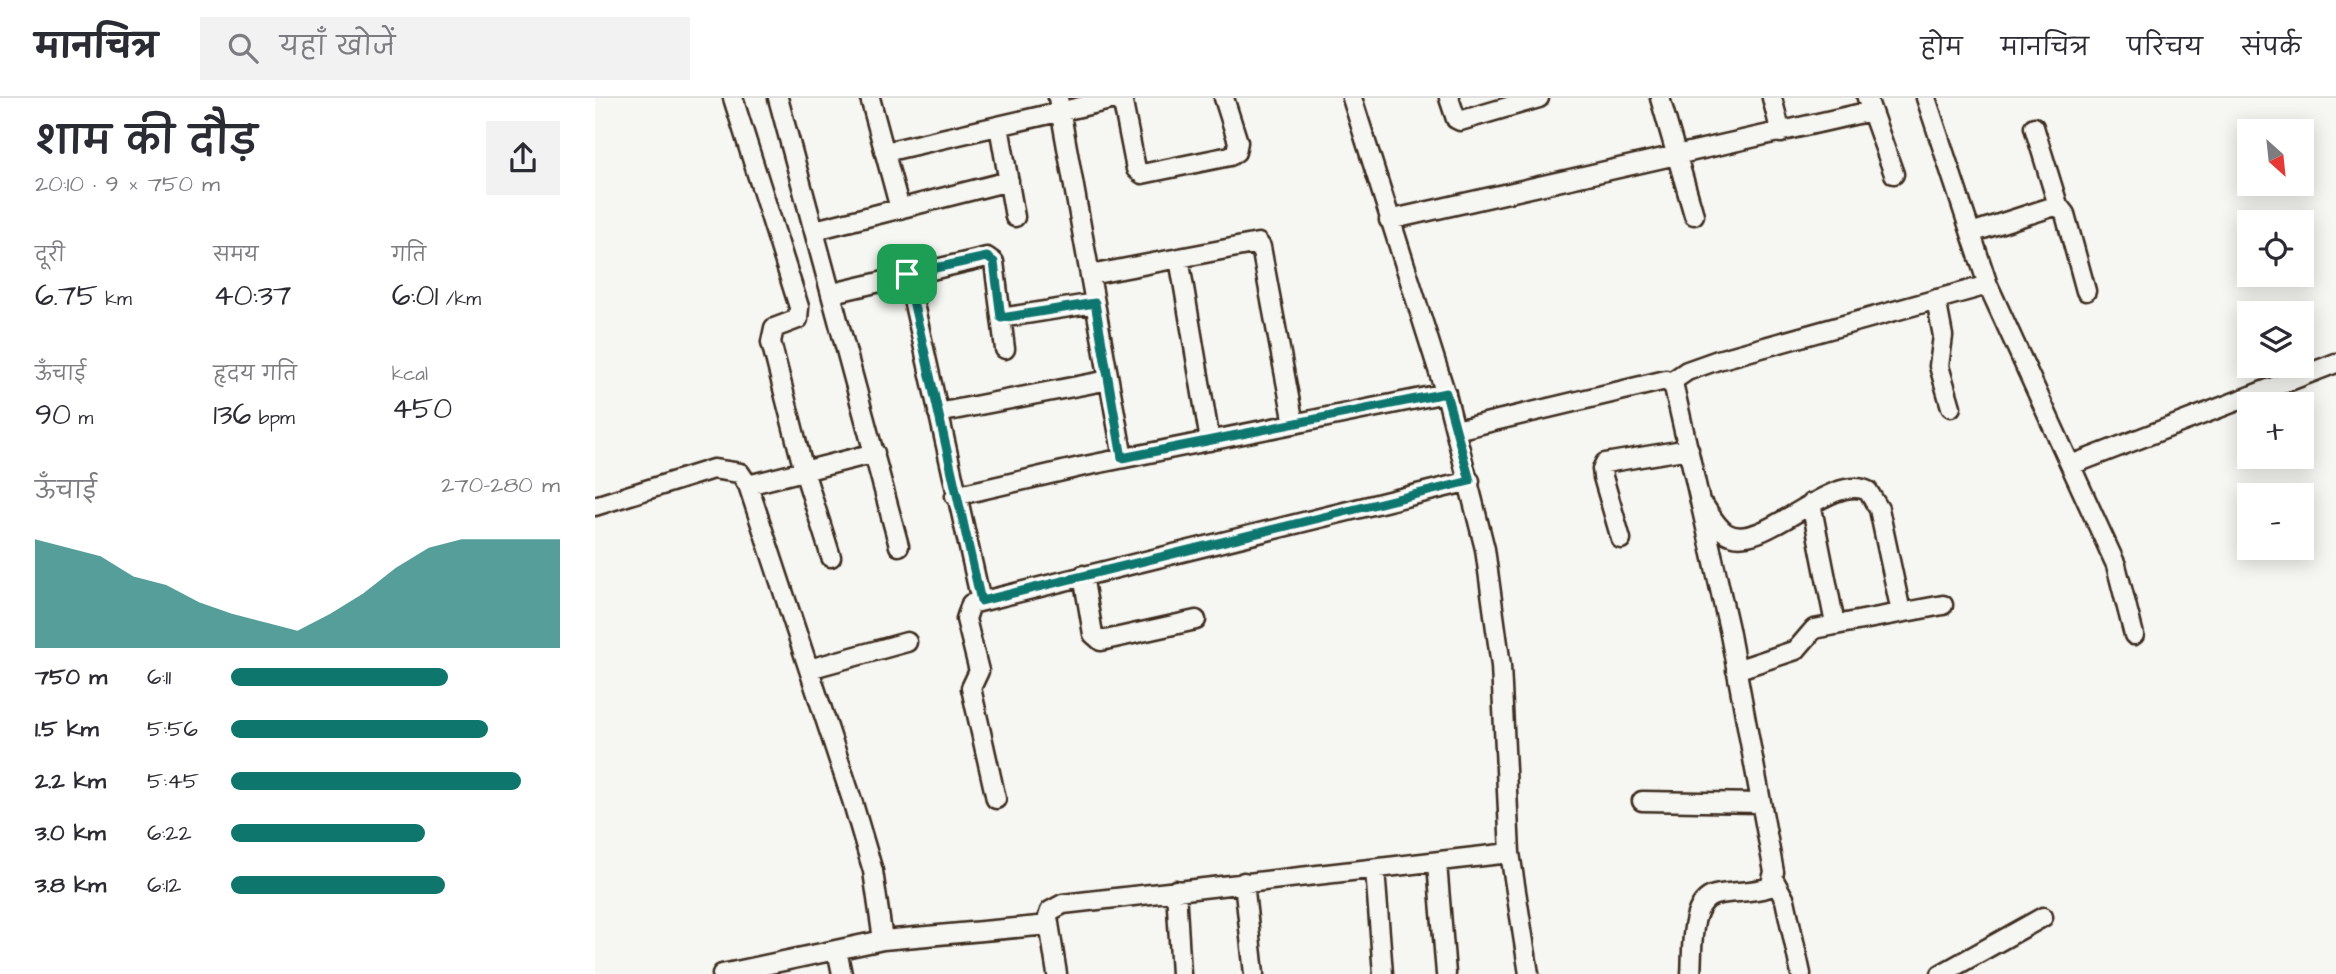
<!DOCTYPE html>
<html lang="hi">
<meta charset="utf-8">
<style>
:root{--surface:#fff;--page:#f2f2f3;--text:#2b2b33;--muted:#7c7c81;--line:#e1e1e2;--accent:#0f766e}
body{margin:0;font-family:"Architects Daughter","Playpen Sans Deva",sans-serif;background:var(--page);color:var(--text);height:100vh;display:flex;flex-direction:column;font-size:26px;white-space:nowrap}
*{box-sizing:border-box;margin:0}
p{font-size:23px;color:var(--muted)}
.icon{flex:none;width:38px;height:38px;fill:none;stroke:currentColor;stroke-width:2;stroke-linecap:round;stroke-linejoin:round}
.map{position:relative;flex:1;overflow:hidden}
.drawer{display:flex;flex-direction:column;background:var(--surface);width:595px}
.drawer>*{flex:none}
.needle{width:46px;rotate:153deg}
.fabs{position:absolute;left:1642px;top:21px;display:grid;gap:14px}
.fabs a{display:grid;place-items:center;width:77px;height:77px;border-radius:0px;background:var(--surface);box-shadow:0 4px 18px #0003;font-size:35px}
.pin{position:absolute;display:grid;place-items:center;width:60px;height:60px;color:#fff;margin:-30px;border-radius:14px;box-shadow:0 4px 10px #0006}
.round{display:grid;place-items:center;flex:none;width:74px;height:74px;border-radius:0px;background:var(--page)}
.head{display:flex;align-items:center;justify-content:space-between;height:119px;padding:0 35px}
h1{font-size:38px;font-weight:600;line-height:52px}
.figures{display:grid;grid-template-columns:repeat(3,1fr);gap:10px;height:119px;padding:7px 35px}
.figures div{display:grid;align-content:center}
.figures b{font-size:30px;font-weight:600}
.figures small{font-size:19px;font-weight:400}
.figures p{font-size:19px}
.chart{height:196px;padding:14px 35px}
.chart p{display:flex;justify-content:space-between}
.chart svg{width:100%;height:126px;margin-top:7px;fill:var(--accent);opacity:.7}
ul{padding:0 35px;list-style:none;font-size:23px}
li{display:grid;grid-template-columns:112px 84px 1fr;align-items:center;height:52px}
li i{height:18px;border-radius:9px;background:var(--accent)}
header{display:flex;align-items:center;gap:42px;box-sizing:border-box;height:98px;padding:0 35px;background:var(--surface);border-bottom:2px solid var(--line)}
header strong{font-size:33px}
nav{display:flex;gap:38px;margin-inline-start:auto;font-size:24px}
.search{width:490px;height:63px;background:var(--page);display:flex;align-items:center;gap:18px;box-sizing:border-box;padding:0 24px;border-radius:0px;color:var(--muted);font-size:26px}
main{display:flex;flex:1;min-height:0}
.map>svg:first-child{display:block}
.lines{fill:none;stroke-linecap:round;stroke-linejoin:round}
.minor-casing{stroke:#3b2a1e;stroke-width:23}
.minor{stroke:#f6f6f2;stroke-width:18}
.route-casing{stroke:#fff;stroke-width:14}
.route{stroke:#0f766e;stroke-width:9}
</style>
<header>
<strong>मानचित्र</strong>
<div class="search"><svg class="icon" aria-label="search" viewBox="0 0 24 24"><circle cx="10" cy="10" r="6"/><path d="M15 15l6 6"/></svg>यहाँ खोजें</div>
<nav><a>होम</a><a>मानचित्र</a><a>परिचय</a><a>संपर्क</a></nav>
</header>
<main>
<section class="drawer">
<div class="head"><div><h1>शाम की दौड़</h1><p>20:10 · 9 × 750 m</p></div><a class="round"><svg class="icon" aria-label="share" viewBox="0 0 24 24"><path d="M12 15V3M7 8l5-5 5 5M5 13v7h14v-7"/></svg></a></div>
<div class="figures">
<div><p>दूरी</p><b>6.75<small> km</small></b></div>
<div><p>समय</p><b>40:37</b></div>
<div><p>गति</p><b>6:01<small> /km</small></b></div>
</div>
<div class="figures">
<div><p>ऊँचाई</p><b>90<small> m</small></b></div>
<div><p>हृदय गति</p><b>136<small> bpm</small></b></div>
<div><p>kcal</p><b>450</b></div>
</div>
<div class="chart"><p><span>ऊँचाई</span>270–280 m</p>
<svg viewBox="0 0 160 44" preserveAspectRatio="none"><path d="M0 44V6L10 9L20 12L30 19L40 22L50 28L60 32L70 35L80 38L90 32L100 25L110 16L120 9L130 6L140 6L150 6L160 6V44z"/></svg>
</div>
<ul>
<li><b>750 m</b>6:11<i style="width:66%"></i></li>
<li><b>1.5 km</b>5:56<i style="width:78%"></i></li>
<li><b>2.2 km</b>5:45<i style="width:88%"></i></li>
<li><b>3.0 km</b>6:22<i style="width:59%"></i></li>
<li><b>3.8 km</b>6:12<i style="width:65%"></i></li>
</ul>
</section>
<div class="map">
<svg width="1741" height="876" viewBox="0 0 1741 876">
<rect width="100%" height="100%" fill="#f6f6f2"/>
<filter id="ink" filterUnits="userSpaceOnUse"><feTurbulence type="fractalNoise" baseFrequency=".0143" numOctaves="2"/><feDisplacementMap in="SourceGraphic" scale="14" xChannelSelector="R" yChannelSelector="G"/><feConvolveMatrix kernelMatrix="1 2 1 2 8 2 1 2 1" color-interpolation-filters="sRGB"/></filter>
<g filter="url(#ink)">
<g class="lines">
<defs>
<path id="minor" d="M138,0L204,209L203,221L179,230L176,244L209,373L236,459
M183,0L304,448
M275,0L305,111
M463,0L528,360
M527,0L541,71L547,76L635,58L641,54L643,44L629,0
M757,0L852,300L890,451L906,568L915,755L934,876
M854,0L861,21L865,23L944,0
M1065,0L1099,117
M1177,0L1186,35
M1272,0L1299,76
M1331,0L1393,187L1521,467L1539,537
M404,28L420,119
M1439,29L1463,107
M290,54L524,0
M794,122L1276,13
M220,132L414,83
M1376,135L1463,107L1470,116L1491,193
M584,160L615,343
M312,175L386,503
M495,177L663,145L666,149L699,326
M238,195L392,159L399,164L410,251
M1341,201L1348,238L1344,268L1356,309
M406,220L500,205
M1076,284L1092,273L1123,262L1393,187
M343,315L514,282
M861,332L1071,282L1079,289L1134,531L1179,774L1175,789C1157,795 1138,793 1120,797C1093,804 1098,855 1096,876
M1476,367L1741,265
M153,387L280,355
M360,398L485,369L851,295
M1216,405L1240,526
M0,408L118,371L145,375L153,387L257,702L278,773L288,842L127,876
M1110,409C1116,418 1122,429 1131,435C1167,457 1235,373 1273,393L1284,411L1306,514
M1026,441L1008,379L1007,371L1010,365L1094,351
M488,477L498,536L506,543L601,522
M214,571L312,544
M1141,572L1201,552L1219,531L1348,507
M401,701L376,590L384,573L371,521L376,506L875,383
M1047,703L1166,705
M842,765L851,876
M780,771L788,876
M1179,782L1190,802L1206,876
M649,784L659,876
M581,792L586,876
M288,842L454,827
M242,852L247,876
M462,876L453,819L455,813L468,806L915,755
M1346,876L1448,819"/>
</defs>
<!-- minor casing -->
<use href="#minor" class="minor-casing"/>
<!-- minor -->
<use href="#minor" class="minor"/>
</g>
</g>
<g class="lines" filter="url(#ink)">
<defs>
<path id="route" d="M392,159L399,164L406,220L500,205L527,360L851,295L875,383L386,503L312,176Z"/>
</defs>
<!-- route casing -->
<use href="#route" class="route-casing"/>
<!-- route -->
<use href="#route" class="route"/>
</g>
</svg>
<div class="fabs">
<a><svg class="needle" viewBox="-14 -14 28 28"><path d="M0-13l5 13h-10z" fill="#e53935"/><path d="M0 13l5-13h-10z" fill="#7c7c81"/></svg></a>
<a><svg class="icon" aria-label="locate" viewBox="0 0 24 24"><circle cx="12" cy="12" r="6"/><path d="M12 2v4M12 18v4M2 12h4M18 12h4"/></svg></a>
<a><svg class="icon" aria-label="layers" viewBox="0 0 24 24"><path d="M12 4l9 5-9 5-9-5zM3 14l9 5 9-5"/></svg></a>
<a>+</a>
<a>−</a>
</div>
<div class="pin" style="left:312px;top:176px;background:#1e9e55"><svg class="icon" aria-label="arrive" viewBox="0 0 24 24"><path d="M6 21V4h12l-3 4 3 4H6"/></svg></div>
</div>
</main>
